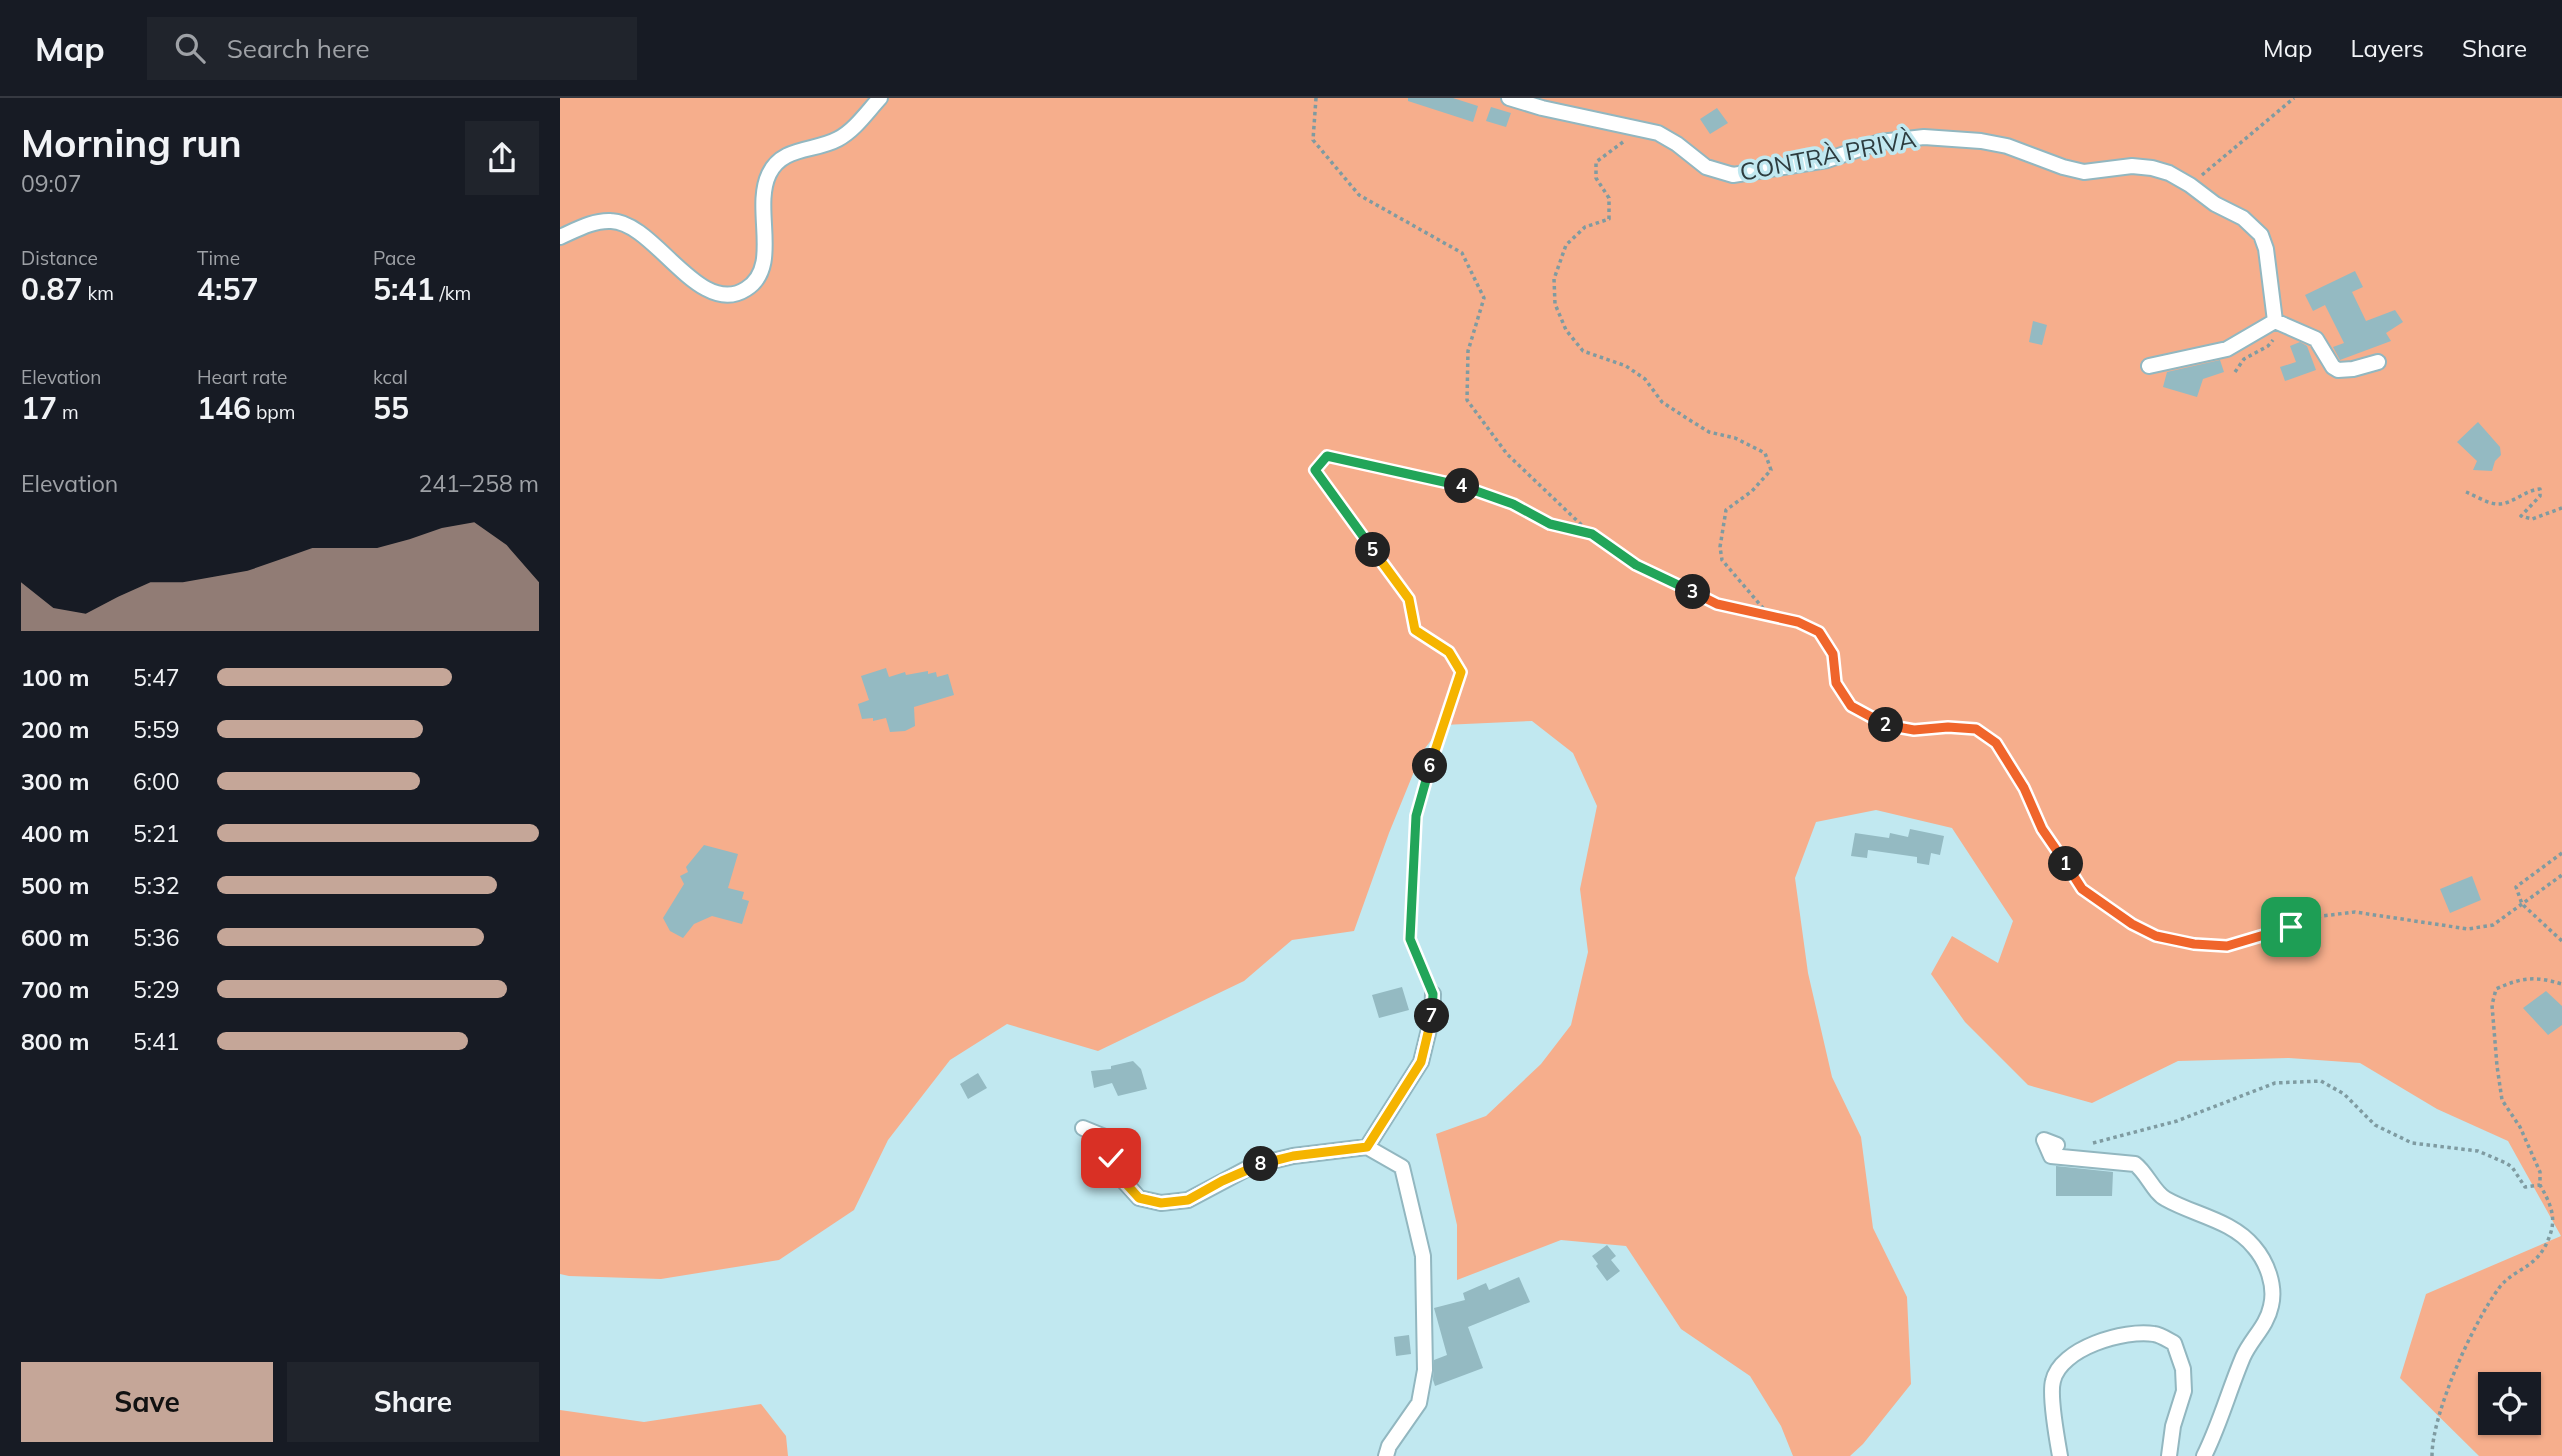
<!DOCTYPE html>
<meta charset="utf-8">
<style>
:root{--surface:#171b24;--page:#20242c;--text:#f1f3f6;--muted:#9ea1a6;--line:#363941;--accent:#c5a698}
body{margin:0;font-family:Mulish,sans-serif;background:var(--page);color:var(--text);height:100vh;display:flex;flex-direction:column;font-size:26px;white-space:nowrap}
*{box-sizing:border-box;margin:0}
p{font-size:23px;color:var(--muted)}
.icon{flex:none;width:38px;height:38px;fill:none;stroke:currentColor;stroke-width:2;stroke-linecap:round;stroke-linejoin:round}
.map{position:relative;flex:1;overflow:hidden}
.sheet{display:flex;flex-direction:column;background:var(--surface);width:560px}
.sheet>*{flex:none}
.buttons{position:absolute;left:1918px;top:1274px;display:grid;gap:14px}
.buttons a{display:grid;place-items:center;width:63px;height:63px;border-radius:0px;background:var(--surface);box-shadow:0 2px 5px #0004;font-size:35px}
.pin{position:absolute;display:grid;place-items:center;width:60px;height:60px;color:#fff;margin:-30px;border-radius:14px;box-shadow:0 4px 10px #0006}
.km{position:absolute;width:35px;height:35px;margin:-18px;border-radius:50%;background:#222;color:#fff;font-size:19px;line-height:35px;text-align:center}
.round{display:grid;place-items:center;flex:none;width:74px;height:74px;border-radius:0px;background:var(--page)}
.summary{display:flex;align-items:center;justify-content:space-between;height:119px;padding:0 21px}
h1{font-size:38px;font-weight:700;line-height:52px}
.figures{display:grid;grid-template-columns:repeat(3,1fr);gap:10px;height:119px;padding:7px 21px}
.figures div{display:grid;align-content:center}
.figures b{font-size:30px;font-weight:700}
.figures small{font-size:19px;font-weight:400}
.figures p{font-size:19px}
.chart{height:196px;padding:14px 21px}
.chart p{display:flex;justify-content:space-between}
.chart svg{width:100%;height:126px;margin-top:7px;fill:var(--accent);opacity:.7}
.primary-button{display:flex;gap:14px;margin-top:auto;padding:14px 21px}
.primary-button a{flex:1;height:80px;border-radius:0px;background:var(--accent);color:#111;font-size:28px;font-weight:700;line-height:80px;text-align:center}
.primary-button a+a{background:var(--page);color:var(--text)}
ul{padding:0 21px;list-style:none;font-size:23px}
li{display:grid;grid-template-columns:112px 84px 1fr;align-items:center;height:52px}
li i{height:18px;border-radius:9px;background:var(--accent)}
header{display:flex;align-items:center;gap:42px;box-sizing:border-box;height:98px;padding:0 35px;background:var(--surface);border-bottom:2px solid var(--line)}
header strong{font-size:33px}
nav{display:flex;gap:38px;margin-inline-start:auto;font-size:24px}
.search{width:490px;height:63px;background:var(--page);display:flex;align-items:center;gap:18px;box-sizing:border-box;padding:0 24px;border-radius:0px;color:var(--muted);font-size:26px}
main{display:flex;flex:1;min-height:0}
.map>svg:first-child{display:block}
.green{fill:#f6ae8c;fill-rule:evenodd}
.building{fill:#94bac2}
.lines{fill:none;stroke-linecap:round;stroke-linejoin:round}
.minor-casing{stroke:#92b7c0;stroke-width:18}
.path{stroke:#7f9ba1;stroke-width:3.5;stroke-dasharray:3.5 3.5;stroke-linecap:butt}
.minor{stroke:#fff;stroke-width:14}
.split-1-casing{stroke:#fff;stroke-width:14}
.split-2-casing{stroke:#fff;stroke-width:14}
.split-3-casing{stroke:#fff;stroke-width:14}
.split-4-casing{stroke:#fff;stroke-width:14}
.split-5-casing{stroke:#fff;stroke-width:14}
.split-6-casing{stroke:#fff;stroke-width:14}
.split-7-casing{stroke:#fff;stroke-width:14}
.split-8-casing{stroke:#fff;stroke-width:14}
.split-9-casing{stroke:#fff;stroke-width:14}
.split-1{stroke:#f0652b;stroke-width:9}
.split-2{stroke:#f0652b;stroke-width:9}
.split-3{stroke:#f0652b;stroke-width:9}
.split-4{stroke:#22a559;stroke-width:9}
.split-5{stroke:#22a559;stroke-width:9}
.split-6{stroke:#f5b400;stroke-width:9}
.split-7{stroke:#22a559;stroke-width:9}
.split-8{stroke:#f5b400;stroke-width:9}
.split-9{stroke:#f5b400;stroke-width:9}
.labels{text-anchor:middle;stroke-width:7;stroke-linejoin:round;paint-order:stroke}
.street-label{font-size:24px;fill:#2d3c3f;stroke:#c1e8f0}
</style>
<header>
<strong>Map</strong>
<div class="search"><svg class="icon" aria-label="search" viewBox="0 0 24 24"><circle cx="10" cy="10" r="6"/><path d="M15 15l6 6"/></svg>Search here</div>
<nav><a>Map</a><a>Layers</a><a>Share</a></nav>
</header>
<main>
<section class="sheet">
<div class="summary"><div><h1>Morning run</h1><p>09:07</p></div><a class="round"><svg class="icon" aria-label="share" viewBox="0 0 24 24"><path d="M12 15V3M7 8l5-5 5 5M5 13v7h14v-7"/></svg></a></div>
<div class="figures">
<div><p>Distance</p><b>0.87<small> km</small></b></div>
<div><p>Time</p><b>4:57</b></div>
<div><p>Pace</p><b>5:41<small> /km</small></b></div>
</div>
<div class="figures">
<div><p>Elevation</p><b>17<small> m</small></b></div>
<div><p>Heart rate</p><b>146<small> bpm</small></b></div>
<div><p>kcal</p><b>55</b></div>
</div>
<div class="chart"><p><span>Elevation</span>241–258 m</p>
<svg viewBox="0 0 160 44" preserveAspectRatio="none"><path d="M0 44V27L10 36L20 38L30 32L40 27L50 27L60 25L70 23L80 19L90 15L100 15L110 15L120 12L130 8L140 6L150 14L160 27V44z"/></svg>
</div>
<ul>
<li><b>100 m</b>5:47<i style="width:73%"></i></li>
<li><b>200 m</b>5:59<i style="width:64%"></i></li>
<li><b>300 m</b>6:00<i style="width:63%"></i></li>
<li><b>400 m</b>5:21<i style="width:100%"></i></li>
<li><b>500 m</b>5:32<i style="width:87%"></i></li>
<li><b>600 m</b>5:36<i style="width:83%"></i></li>
<li><b>700 m</b>5:29<i style="width:90%"></i></li>
<li><b>800 m</b>5:41<i style="width:78%"></i></li>
</ul>
<div class="primary-button"><a>Save</a><a>Share</a></div>
</section>
<div class="map">
<svg width="2002" height="1358" viewBox="0 0 2002 1358">
<rect width="100%" height="100%" fill="#c1e8f0"/>
<!-- green -->
<path class="green" d="M0,0H2002V1358H1919L1840,1280L1866,1196L2001,1138L1948,1043L1877,1011L1800,965L1729,960L1618,963L1532,1005L1468,987L1405,924L1371,876L1392,838L1438,865L1453,823L1392,730L1316,712L1256,724L1235,780L1248,875L1272,979L1301,1039L1313,1130L1347,1199L1351,1286L1303,1346L1290,1358H1233L1221,1328L1190,1278L1121,1231L1066,1148L1001,1142L897,1182V1127L876,1036L926,1018L981,966L1011,927L1028,854L1020,791L1037,708L1013,655L972,623L883,627L862,654L829,735L794,833L732,842L684,883L538,953L447,926L390,962L328,1042L294,1112L219,1162L101,1181L9,1178L0,1176ZM1930,1286H1969V1325H1930Z
M201,1306L226,1338L228,1358H0V1312L84,1324Z"/>
<!-- building -->
<path class="building" d="M848,0H893L918,8L913,24L848,3Z
M931,9L951,15L946,29L926,23Z
M1157,10L1168,25L1150,36L1140,21Z
M1795,173L1803,189L1792,194L1806,223L1835,212L1843,224L1826,235L1831,243L1780,262L1773,249L1784,245L1765,207L1753,213L1745,197Z
M1473,223L1487,227L1482,247L1469,244Z
M1740,244L1747,248L1756,272L1725,283L1720,269L1736,264L1730,248Z
M1660,262L1664,274L1643,281L1637,299L1603,289L1607,274Z
M1918,324L1940,349L1941,357L1935,363L1932,373L1913,372L1917,363L1897,344Z
M326,570L329,579L345,574L346,577L368,573V576L376,574L377,579L388,576L394,597L354,609L355,628L345,633L330,634L326,620L313,623V620L302,621L298,606L309,602L301,578Z
M1350,731L1384,738L1380,757L1371,755L1369,767L1357,765V759L1308,752L1307,760L1291,758L1295,735L1329,740L1330,735L1348,739Z
M144,747L178,756L168,790L184,794L182,801L189,803L182,826L152,818L134,826L123,840L110,833L103,820L124,786L120,778L128,774L126,769Z
M1912,778L1921,802L1890,815L1880,791Z
M842,889L849,912L819,920L812,897Z
M1986,893L2002,908V927L1988,937L1963,910Z
M573,963L581,971L587,991L558,998L552,985L534,990L531,973L551,971V968Z
M418,975L427,990L408,1001L400,986Z
M1496,1068L1553,1074L1552,1098H1496Z
M1047,1147L1056,1158L1051,1162L1060,1173L1047,1183L1036,1168L1038,1166L1032,1158Z
M959,1179L970,1204L908,1229L923,1270L875,1288L873,1282L874,1262L887,1257L874,1210L905,1202L903,1195L926,1185L929,1192Z
M849,1237L851,1256L836,1258L834,1239Z"/>
<g class="lines">
<defs>
<path id="minor" d="M949,0L982,10L1098,35L1117,46L1146,69L1173,77L1267,62L1320,44L1364,39L1421,43L1447,48L1503,69L1524,74L1572,68L1592,70L1609,75L1630,87L1655,106L1683,120L1701,137L1706,151L1715,223
M0,139C16,132 33,122 51,123C95,124 139,221 186,191C222,169 192,111 209,76C222,48 254,54 278,41C295,32 307,14 320,0
M1715,223L1756,241L1773,269L1778,272L1793,271L1818,264
M1589,268L1667,251L1715,223
M523,1030L545,1039L560,1079L579,1100L601,1105L628,1102L692,1068L733,1058L807,1049L842,1069L863,1158L865,1272L859,1305L829,1348L826,1358
M1497,1047L1484,1042L1491,1058L1575,1066C1587,1075 1594,1095 1606,1101C1634,1117 1672,1122 1694,1149C1707,1164 1716,1188 1711,1208C1707,1228 1691,1241 1683,1259C1669,1292 1660,1326 1644,1358
M807,1049L861,964L872,919L873,896
M1500,1358C1497,1341 1489,1298 1493,1283C1500,1250 1565,1231 1594,1236C1601,1237 1608,1242 1614,1245L1623,1271L1624,1293L1613,1328L1609,1358"/>
</defs>
<!-- minor casing -->
<use href="#minor" class="minor-casing"/>
<!-- path -->
<path class="path" d="M756,0L753,42L799,97L902,155L924,200L908,253L907,302L947,356L1030,435
M1063,44L1036,64V80L1049,100V121L1025,129L1006,147L994,181L995,206L1006,232L1023,253L1066,268L1085,281L1102,304L1128,321L1149,334L1175,340L1205,355L1211,372L1192,393L1166,412L1160,449L1162,462L1208,516
M1642,77L1734,0
M1675,274L1684,261L1708,248L1713,242
M1906,394C1916,398 1928,406 1938,406C1953,406 1965,392 1980,391V398L1961,418L1972,421L2002,410
M2002,755L1956,789L1962,806L2002,843
M868,885L850,841L856,718L901,574L889,554L855,532L849,501L755,372L767,358L903,388L953,406L990,426L1032,436L1076,467L1157,506L1238,524L1259,534L1273,556L1276,585L1291,608L1321,626L1354,632L1388,629L1416,631L1436,645L1464,690L1482,731L1522,791L1572,826L1596,838L1635,846L1667,848L1701,840L1762,818L1795,814L1908,831L1933,827L2002,777
M1533,1045L1617,1023L1715,985L1761,983L1784,996L1815,1027L1852,1045L1918,1053L1946,1065L1952,1069L1965,1089L1980,1087V1074L1960,1029L1942,1002L1937,968L1932,907L1936,891C1962,879 1975,878 2002,886
M1872,1358C1872,1315 1913,1225 1939,1190C1956,1168 1978,1172 1990,1137C1997,1118 1989,1103 1980,1087"/>
<!-- minor -->
<use href="#minor" class="minor"/>
</g>
<g class="lines">
<defs>
<path id="split-1" d="M1506,766L1522,791L1572,826L1596,838L1634,846L1667,848L1731,829"/>
<path id="split-2" d="M1326,627L1354,632L1388,629L1416,631L1436,645L1464,690L1482,731L1506,766"/>
<path id="split-3" d="M1133,494L1157,506L1238,524L1259,534L1273,556L1276,585L1291,608L1326,627"/>
<path id="split-4" d="M902,388L953,406L990,426L1032,436L1076,467L1133,494"/>
<path id="split-5" d="M813,452L755,372L767,358L902,388"/>
<path id="split-6" d="M813,452L849,501L855,532L889,554L901,574L870,668"/>
<path id="split-7" d="M870,668L856,718L850,841L873,896L872,918"/>
<path id="split-8" d="M701,1066L733,1058L807,1049L861,964L872,918"/>
<path id="split-9" d="M551,1060L560,1079L579,1100L601,1105L628,1102L662,1083L701,1066"/>
</defs>
<!-- split-1 casing -->
<use href="#split-1" class="split-1-casing"/>
<!-- split-2 casing -->
<use href="#split-2" class="split-2-casing"/>
<!-- split-3 casing -->
<use href="#split-3" class="split-3-casing"/>
<!-- split-4 casing -->
<use href="#split-4" class="split-4-casing"/>
<!-- split-5 casing -->
<use href="#split-5" class="split-5-casing"/>
<!-- split-6 casing -->
<use href="#split-6" class="split-6-casing"/>
<!-- split-7 casing -->
<use href="#split-7" class="split-7-casing"/>
<!-- split-8 casing -->
<use href="#split-8" class="split-8-casing"/>
<!-- split-9 casing -->
<use href="#split-9" class="split-9-casing"/>
<!-- split-1 -->
<use href="#split-1" class="split-1"/>
<!-- split-2 -->
<use href="#split-2" class="split-2"/>
<!-- split-3 -->
<use href="#split-3" class="split-3"/>
<!-- split-4 -->
<use href="#split-4" class="split-4"/>
<!-- split-5 -->
<use href="#split-5" class="split-5"/>
<!-- split-6 -->
<use href="#split-6" class="split-6"/>
<!-- split-7 -->
<use href="#split-7" class="split-7"/>
<!-- split-8 -->
<use href="#split-8" class="split-8"/>
<!-- split-9 -->
<use href="#split-9" class="split-9"/>
</g>
<g class="labels">
<!-- street labels -->
<g class="street-label">
<text transform="translate(1268 58) rotate(-11)" y="8">CONTRÀ PRIVÀ</text>
</g>
</g>
</svg>
<div class="buttons">
<a><svg class="icon" aria-label="locate" viewBox="0 0 24 24"><circle cx="12" cy="12" r="6"/><path d="M12 2v4M12 18v4M2 12h4M18 12h4"/></svg></a>
</div>
<div class="pin" style="left:1731px;top:829px;background:#1e9e55"><svg class="icon" aria-label="arrive" viewBox="0 0 24 24"><path d="M6 21V4h12l-3 4 3 4H6"/></svg></div>
<div class="pin" style="left:551px;top:1060px;background:#d93025"><svg class="icon" aria-label="check" viewBox="0 0 24 24"><path d="M5 12l5 5 9-10"/></svg></div>
<b class="km" style="left:1506px;top:766px">1</b>
<b class="km" style="left:1326px;top:627px">2</b>
<b class="km" style="left:1133px;top:494px">3</b>
<b class="km" style="left:902px;top:388px">4</b>
<b class="km" style="left:813px;top:452px">5</b>
<b class="km" style="left:870px;top:668px">6</b>
<b class="km" style="left:872px;top:918px">7</b>
<b class="km" style="left:701px;top:1066px">8</b>
</div>
</main>
